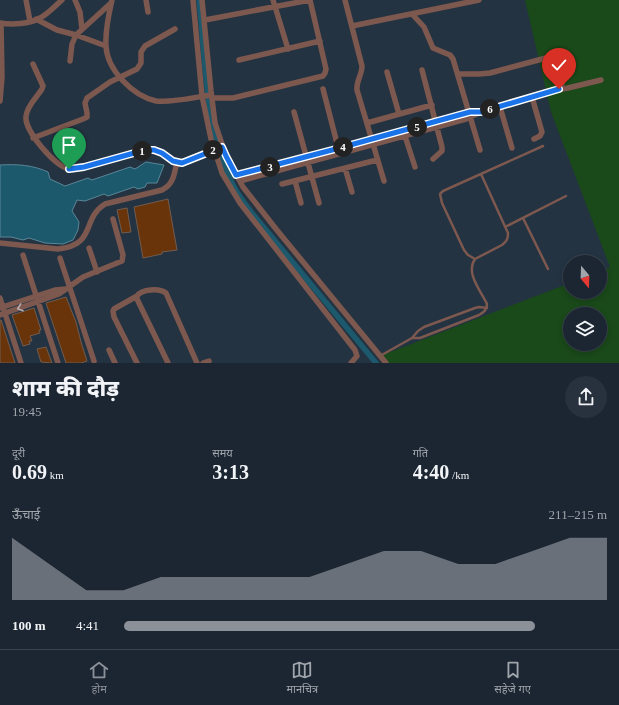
<!DOCTYPE html>
<html lang="hi">
<meta charset="utf-8">
<style>
:root{--surface:#1b2632;--page:#28323e;--text:#f1f3f6;--muted:#a0a5ac;--line:#39434d;--accent:#8c9099}
body{margin:0;font-family:"Times New Roman","Noto Sans Devanagari",serif;background:var(--page);color:var(--text);height:100vh;display:flex;flex-direction:column;font-size:15px;white-space:nowrap}
*{box-sizing:border-box;margin:0}
p{font-size:13px;color:var(--muted)}
.icon{flex:none;width:22px;height:22px;fill:none;stroke:currentColor;stroke-width:2;stroke-linecap:round;stroke-linejoin:round}
.map{position:relative;height:363px;overflow:hidden}
.drawer{display:flex;flex-direction:column;background:var(--surface);flex:1}
.drawer>*{flex:none}
.needle{width:26px;rotate:161deg}
.tools{position:absolute;left:563px;top:255px;display:grid;gap:8px}
.tools a{display:grid;place-items:center;width:44px;height:44px;border-radius:50%;background:var(--surface);box-shadow:0 2px 6px #0003,0 0 0 1px var(--line);font-size:20px}
.pin{position:absolute;display:grid;place-items:center;width:34px;height:34px;color:#fff;margin:-41px -17px;border-radius:50% 50% 50% 0;rotate:-45deg;box-shadow:0 0 4px #0007}
.pin .icon{rotate:45deg}
.km{position:absolute;width:20px;height:20px;margin:-10px;border-radius:50%;background:#222;color:#fff;font-size:11px;line-height:20px;text-align:center}
.round{display:grid;place-items:center;flex:none;width:42px;height:42px;border-radius:21px;background:var(--page)}
.headline{display:flex;align-items:center;justify-content:space-between;height:68px;padding:0 12px}
h1{font-size:22px;font-weight:800;line-height:30px}
.stats{display:grid;grid-template-columns:repeat(3,1fr);gap:6px;height:68px;padding:4px 12px}
.stats div{display:grid;align-content:center}
.stats b{font-size:20px;font-weight:800}
.stats small{font-size:11px;font-weight:400}
.stats p{font-size:11px}
.chart{height:112px;padding:8px 12px}
.chart p{display:flex;justify-content:space-between}
.chart svg{width:100%;height:72px;margin-top:4px;fill:var(--accent);opacity:.7}
ul{padding:0 12px;list-style:none;font-size:13px}
li{display:grid;grid-template-columns:64px 48px 1fr;align-items:center;height:30px}
li i{height:10px;border-radius:5px;background:var(--accent)}
.tabs{display:flex;justify-content:space-around;align-items:center;height:56px;border-top:1px solid var(--line);background:var(--surface);font-size:11px;color:var(--muted)}
.tabs a{display:grid;justify-items:center;gap:2px}
.tabs .current{color:var(--accent)}
.map>svg:first-child{display:block}
.green{fill:#1a491a;fill-rule:evenodd}
.water{fill:#1c596d;stroke:#598798}
.lines{fill:none;stroke-linecap:round;stroke-linejoin:round}
.canal{stroke:#1c596d;stroke-width:5.5}
.building{fill:#69340a;stroke:#715c4f}
.lane{stroke:#7d584f;stroke-width:2.5}
.street{stroke:#7d584f;stroke-width:5.5}
.oneway{stroke:#b8acae}
.route-casing{stroke:#fff;stroke-width:8}
.route{stroke:#1a73e8;stroke-width:5}
</style>
<div class="map">
<svg width="619" height="363" viewBox="0 0 619 363">
<rect width="100%" height="100%" fill="#243342"/>
<!-- green -->
<path class="green" d="M525,0H619V363H386L380,356L570,283V292H600V271L610,267L551,112ZM570,314H600V344H570Z"/>
<!-- water -->
<path class="water" d="M146,162L164,165L157,183H147L145,187L138,189L134,187L108,196L104,194L85,201L77,200L72,211L79,222L78,230L73,240L63,244L45,243L29,238L23,240L11,237H0V165C17,164 33,165 48,172L50,179L65,186L88,178L92,180L130,167L135,169Z"/>
<g class="lines">
<!-- canal -->
<path class="canal" d="M199,0C206,63 204,127 233,185C238,195 245,204 252,213L376,363"/>
</g>
<!-- building -->
<path class="building" d="M168,199L177,250L162,252V254L143,258L134,207Z
M127,208L131,232L122,233L117,210Z
M66,297L76,322L81,342L87,361L81,363H66L46,303Z
M34,308L41,330H39L40,333L30,336L32,341H29L30,344L23,346L12,315Z
M0,320H1L15,363H0Z
M46,347L52,363L41,362L37,349Z"/>
<g class="lines">
<!-- lane -->
<path class="lane" d="M523,218L548,269
M505,227L566,196
M475,259L468,255L464,250L442,203L440,194L443,191L543,146
M412,338H420L479,315C484,312 487,310 487,304C481,291 465,273 475,259L502,245C507,241 508,239 508,233L481,174
M380,356L412,338L418,331L424,327L475,308L479,307L487,308"/>
<!-- street -->
<path class="street" d="M26,0L30,21
M75,0L80,12L82,29
M112,0C109,13 105,32 106,46C107,70 133,96 156,101C170,103 197,97 211,95
M146,0L148,12
M193,0L202,96L211,139L222,173L240,203L355,350L357,356L351,363
M202,0L211,91L215,123L226,156L243,187L276,229L386,363
M273,0L288,49
M345,0L362,66C362,75 356,81 357,90L384,181
M412,14L424,27L433,48L450,55L453,59L480,150
M36,19L57,30L76,35L106,46
M205,20L310,0
M0,23C12,25 29,24 40,18C48,14 55,6 62,0
M352,26L479,0
M239,60L320,41
M70,61L72,44L76,35L111,3
M33,64L43,86L42,89C37,97 27,106 26,116C24,131 55,166 69,169C74,170 79,168 84,167L145,151L154,150L162,153L173,161L182,163L222,147
M422,70L442,147V151L433,159
M387,72L399,114
M458,74H479L490,73L546,58C557,60 558,74 562,84L559,89L481,112
M561,87L562,89L568,88L601,80
M323,89L339,151
M532,97L542,132L540,136L534,139
M212,98H233L323,76L325,73L326,69L310,0
M0,101L2,77L1,23
M500,107L512,148
M294,112L319,203
M367,123L432,105
M404,133L415,167
M33,138L83,119L87,117V113L85,103L87,98L110,82L137,69L141,63V52L145,46L175,29
M345,168L352,192
M236,175L332,150L470,112H481L466,119L240,181
M295,181L301,203
M282,184L377,160
M0,243L58,249C97,245 81,219 105,204L162,190C174,184 174,174 177,162
M89,248L97,272
M23,255L58,363
M60,258L94,361
M137,296L114,309L113,311L114,317L137,363
M0,298L21,363
M0,308L55,290L66,289
M0,315L59,294L83,277L122,261L123,255L113,219
M109,350L115,363
M168,363L137,299V296C142,289 159,288 166,293L197,363
M203,363L209,361"/>
</g>
<!-- one-way arrows -->
<defs><path id="oneway-chevron" d="M-2-3.5L2.5 0L-2 3.5" fill="none" stroke-width="1.6" stroke-linecap="round" stroke-linejoin="round"/></defs>
<use class="oneway" href="#oneway-chevron" transform="translate(20 308) rotate(161)"/>
<g class="lines">
<defs>
<path id="route" d="M69,169L84,167L145,150H154L162,153L173,161L182,163L222,147L226,156L236,175L332,150L470,112H481L559,89"/>
</defs>
<!-- route casing -->
<use href="#route" class="route-casing"/>
<!-- route -->
<use href="#route" class="route"/>
</g>
</svg>
<div class="tools">
<a><svg class="needle" viewBox="-14 -14 28 28"><path d="M0-13l5 13h-10z" fill="#e53935"/><path d="M0 13l5-13h-10z" fill="#a0a5ac"/></svg></a>
<a><svg class="icon" aria-label="layers" viewBox="0 0 24 24"><path d="M12 4l9 5-9 5-9-5zM3 14l9 5 9-5"/></svg></a>
</div>
<div class="pin" style="left:69px;top:169px;background:#1e9e55"><svg class="icon" aria-label="arrive" viewBox="0 0 24 24"><path d="M6 21V4h12l-3 4 3 4H6"/></svg></div>
<div class="pin" style="left:559px;top:89px;background:#d93025"><svg class="icon" aria-label="check" viewBox="0 0 24 24"><path d="M5 12l5 5 9-10"/></svg></div>
<b class="km" style="left:142px;top:151px">1</b>
<b class="km" style="left:213px;top:150px">2</b>
<b class="km" style="left:270px;top:167px">3</b>
<b class="km" style="left:343px;top:147px">4</b>
<b class="km" style="left:417px;top:127px">5</b>
<b class="km" style="left:490px;top:109px">6</b>
</div>
<section class="drawer">
<div class="headline"><div><h1>शाम की दौड़</h1><p>19:45</p></div><a class="round"><svg class="icon" aria-label="share" viewBox="0 0 24 24"><path d="M12 15V3M7 8l5-5 5 5M5 13v7h14v-7"/></svg></a></div>
<div class="stats">
<div><p>दूरी</p><b>0.69<small> km</small></b></div>
<div><p>समय</p><b>3:13</b></div>
<div><p>गति</p><b>4:40<small> /km</small></b></div>
</div>
<div class="chart"><p><span>ऊँचाई</span>211–215 m</p>
<svg viewBox="0 0 160 44" preserveAspectRatio="none"><path d="M0 44V6L10 22L20 38L30 38L40 30L50 30L60 30L70 30L80 30L90 22L100 14L110 14L120 22L130 22L140 14L150 6L160 6V44z"/></svg>
</div>
<ul>
<li><b>100 m</b>4:41<i style="width:85%"></i></li>
</ul>
</section>
<nav class="tabs">
<a class="current"><svg class="icon" aria-label="home" viewBox="0 0 24 24"><path d="M3 11l9-7 9 7M6 9v11h12V9"/></svg>होम</a>
<a><svg class="icon" aria-label="map" viewBox="0 0 24 24"><path d="M3 6l6-2 6 2 6-2v14l-6 2-6-2-6 2zM9 4v14M15 6v14"/></svg>मानचित्र</a>
<a><svg class="icon" aria-label="saved" viewBox="0 0 24 24"><path d="M7 4h10v16l-5-4-5 4z"/></svg>सहेजे गए</a>
</nav>
